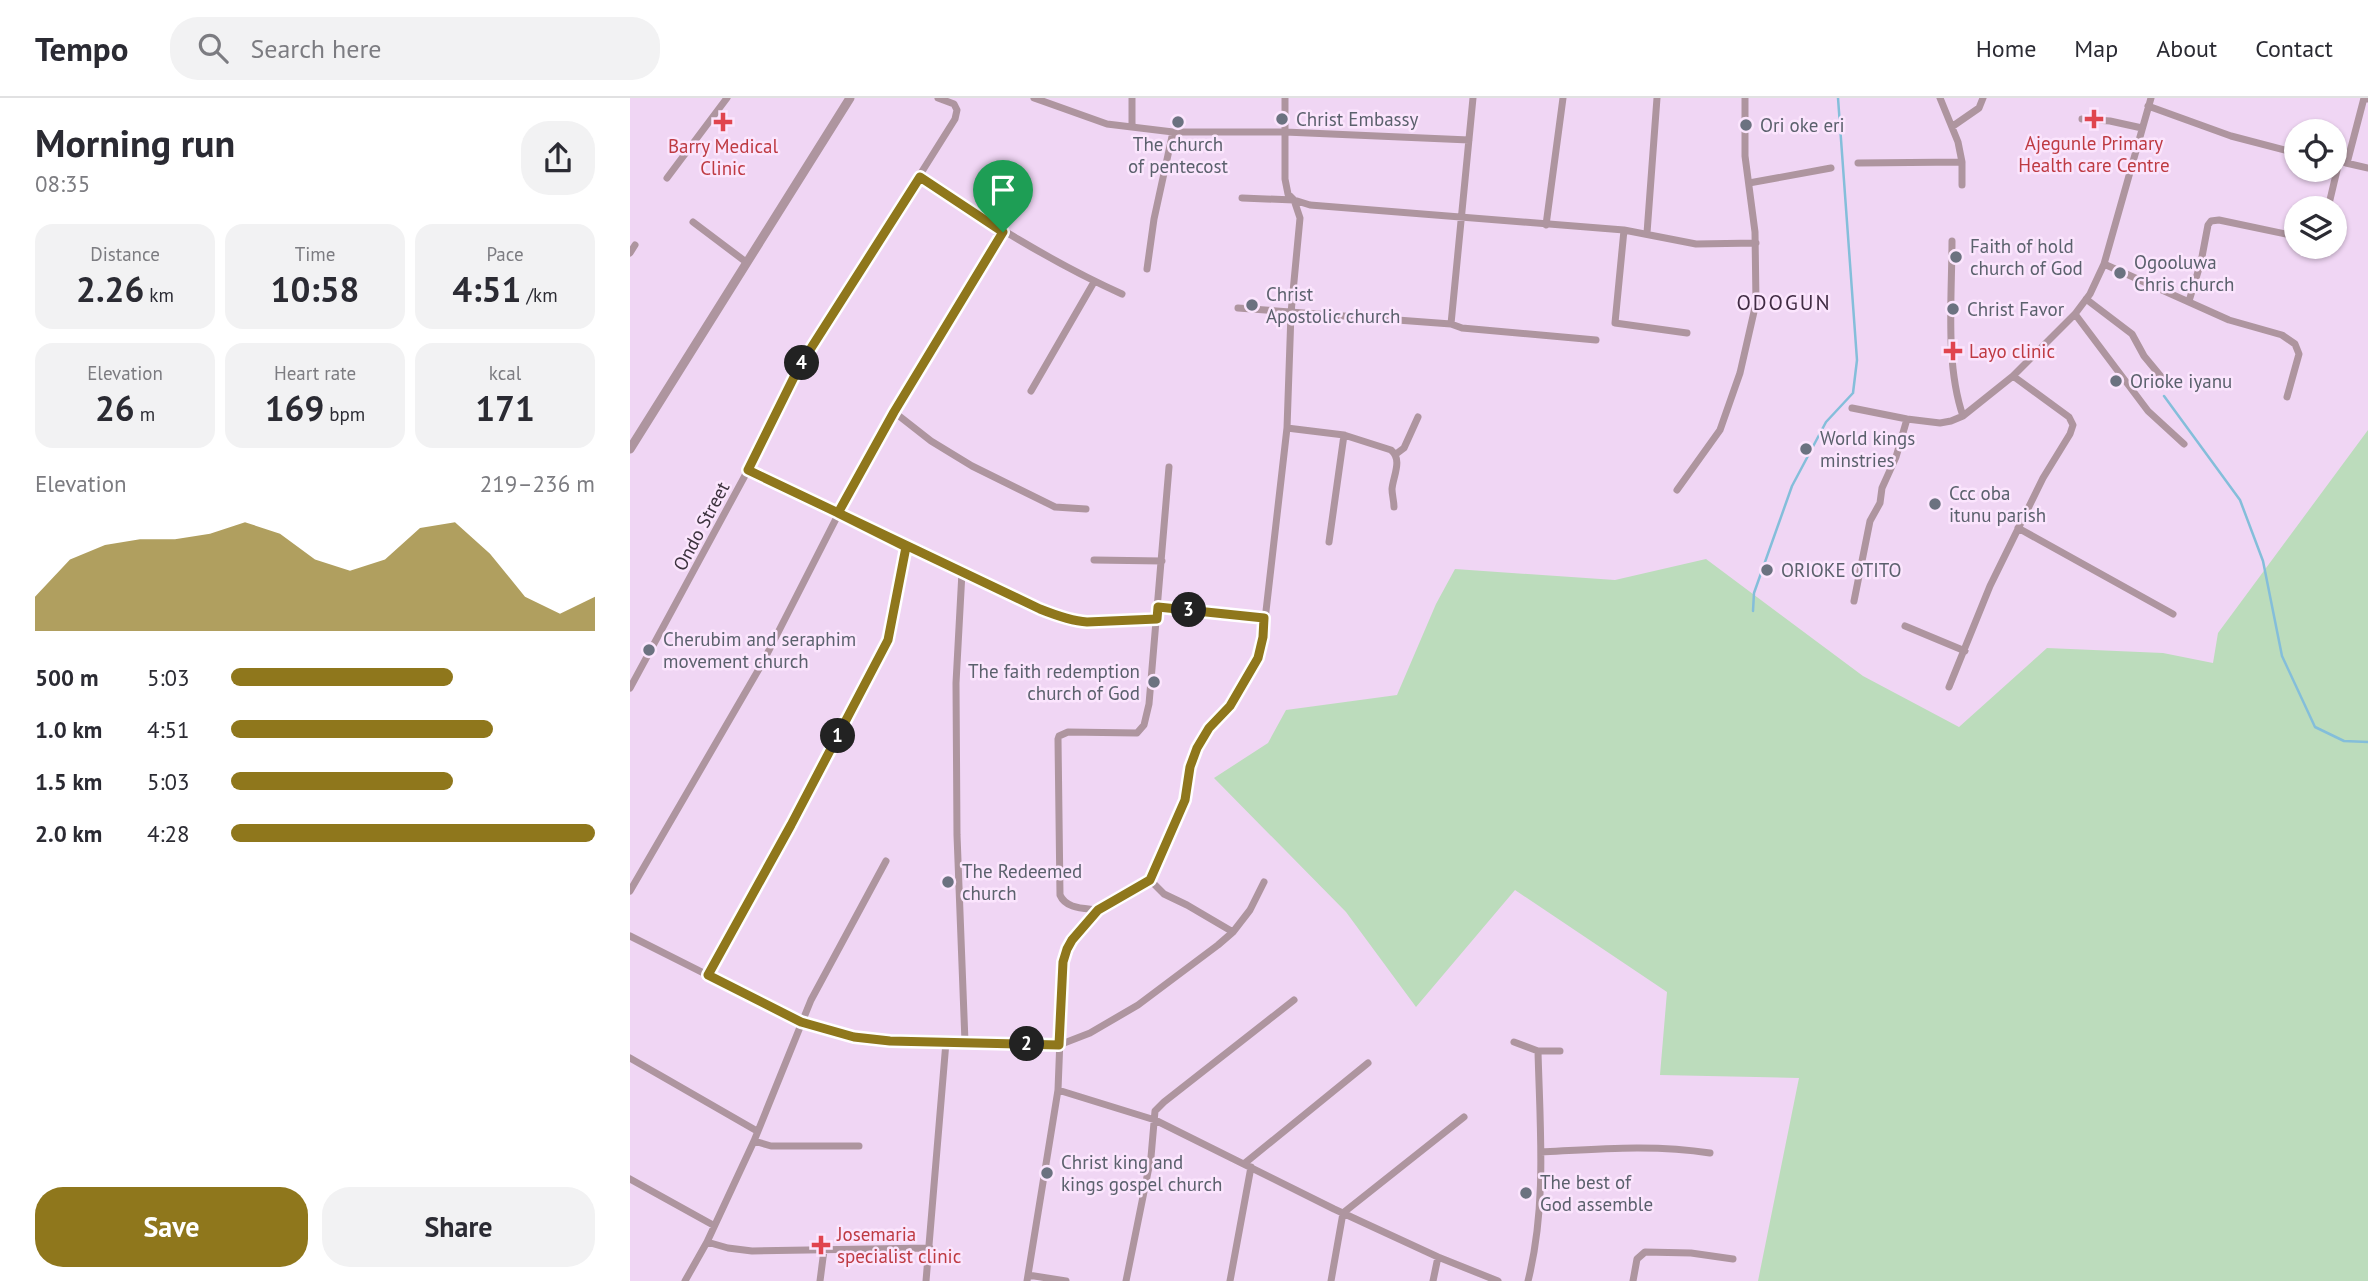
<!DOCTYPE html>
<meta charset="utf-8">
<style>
:root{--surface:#fff;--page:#f2f2f3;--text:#2b2b33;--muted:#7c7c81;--line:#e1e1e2;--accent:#8f771c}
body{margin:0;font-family:"PT Sans",sans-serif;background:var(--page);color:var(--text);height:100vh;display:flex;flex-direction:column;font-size:26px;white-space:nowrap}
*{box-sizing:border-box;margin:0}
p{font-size:23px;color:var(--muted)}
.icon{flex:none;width:38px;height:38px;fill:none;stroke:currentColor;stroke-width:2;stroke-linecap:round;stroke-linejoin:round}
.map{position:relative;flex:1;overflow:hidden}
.panel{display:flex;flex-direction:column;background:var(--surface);width:630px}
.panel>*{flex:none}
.tools{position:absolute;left:1654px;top:21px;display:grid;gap:14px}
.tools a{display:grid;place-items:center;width:63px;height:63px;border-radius:50%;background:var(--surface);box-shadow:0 2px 5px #0004;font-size:35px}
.pin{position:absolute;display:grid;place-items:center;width:60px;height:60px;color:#fff;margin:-72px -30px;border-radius:50% 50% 50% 0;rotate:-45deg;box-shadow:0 0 7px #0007}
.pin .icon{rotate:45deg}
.km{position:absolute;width:35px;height:35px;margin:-18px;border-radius:50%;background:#222;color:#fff;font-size:19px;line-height:35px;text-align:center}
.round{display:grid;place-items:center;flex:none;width:74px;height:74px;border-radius:28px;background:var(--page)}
.head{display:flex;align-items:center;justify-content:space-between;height:119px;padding:0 35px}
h1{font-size:38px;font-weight:700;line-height:52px}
.stats{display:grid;grid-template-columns:repeat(3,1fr);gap:10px;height:119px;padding:7px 35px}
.stats div{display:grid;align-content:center;border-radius:18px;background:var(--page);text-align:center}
.stats b{font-size:35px;font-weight:700}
.stats small{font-size:19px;font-weight:400}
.stats p{font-size:19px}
.chart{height:196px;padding:14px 35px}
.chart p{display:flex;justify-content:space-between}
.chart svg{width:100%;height:126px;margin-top:7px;fill:var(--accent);opacity:.7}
.cta{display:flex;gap:14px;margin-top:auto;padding:14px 35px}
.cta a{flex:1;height:80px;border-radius:28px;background:var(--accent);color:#fff;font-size:28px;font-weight:700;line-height:80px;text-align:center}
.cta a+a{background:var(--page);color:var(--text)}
ul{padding:0 35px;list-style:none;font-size:23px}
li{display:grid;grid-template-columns:112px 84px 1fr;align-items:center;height:52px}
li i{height:18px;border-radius:9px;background:var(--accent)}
header{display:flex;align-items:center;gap:42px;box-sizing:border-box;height:98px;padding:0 35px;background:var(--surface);border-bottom:2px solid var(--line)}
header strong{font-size:33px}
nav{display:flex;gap:38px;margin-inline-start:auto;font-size:24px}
.search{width:490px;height:63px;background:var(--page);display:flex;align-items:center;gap:18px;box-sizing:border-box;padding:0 24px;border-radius:28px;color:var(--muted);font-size:26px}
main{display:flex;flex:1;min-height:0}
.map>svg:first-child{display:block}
.green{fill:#bcdcbc}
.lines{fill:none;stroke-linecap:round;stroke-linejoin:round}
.stream{stroke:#84beda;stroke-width:2.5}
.minor{stroke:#ae959f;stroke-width:7}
.tertiary{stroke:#ae959f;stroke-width:9}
.route-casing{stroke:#fff;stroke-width:14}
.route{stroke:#8f771c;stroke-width:9}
.worship-dot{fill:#6b7280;stroke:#fbe5fd;stroke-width:2.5}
.health-dot{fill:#e0444e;stroke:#fbe5fd;stroke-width:2.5}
.labels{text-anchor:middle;stroke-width:5;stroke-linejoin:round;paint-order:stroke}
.worship-label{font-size:19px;fill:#5b616d;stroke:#fbe5fd;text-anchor:start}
.health-label{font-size:19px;fill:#be3a42;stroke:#fbe5fd}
.street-label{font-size:19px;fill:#3c323e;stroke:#fbe5fd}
.neighbourhood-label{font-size:21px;letter-spacing:2px;fill:#402b43;stroke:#fbe5fd}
</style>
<header>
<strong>Tempo</strong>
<div class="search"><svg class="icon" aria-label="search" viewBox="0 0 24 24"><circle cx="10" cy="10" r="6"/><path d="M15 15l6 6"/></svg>Search here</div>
<nav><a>Home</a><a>Map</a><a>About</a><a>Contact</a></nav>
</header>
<main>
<section class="panel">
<div class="head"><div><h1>Morning run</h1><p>08:35</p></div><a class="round"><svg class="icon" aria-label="share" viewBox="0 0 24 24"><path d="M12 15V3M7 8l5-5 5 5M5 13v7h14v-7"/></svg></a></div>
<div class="stats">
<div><p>Distance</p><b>2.26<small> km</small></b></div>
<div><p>Time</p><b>10:58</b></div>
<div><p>Pace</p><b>4:51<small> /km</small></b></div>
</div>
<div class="stats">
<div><p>Elevation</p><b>26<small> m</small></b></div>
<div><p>Heart rate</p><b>169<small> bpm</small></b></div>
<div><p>kcal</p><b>171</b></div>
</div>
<div class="chart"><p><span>Elevation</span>219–236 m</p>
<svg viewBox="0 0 160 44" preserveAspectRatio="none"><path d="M0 44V32L10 19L20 14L30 12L40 12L50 10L60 6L70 10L80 19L90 23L100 19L110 8L120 6L130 17L140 32L150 38L160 32V44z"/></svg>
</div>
<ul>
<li><b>500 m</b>5:03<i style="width:61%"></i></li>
<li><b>1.0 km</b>4:51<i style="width:72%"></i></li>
<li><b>1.5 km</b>5:03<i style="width:61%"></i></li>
<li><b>2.0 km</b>4:28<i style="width:100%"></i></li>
</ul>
<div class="cta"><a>Save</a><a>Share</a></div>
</section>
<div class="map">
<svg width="1738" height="1183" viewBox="0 0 1738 1183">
<rect width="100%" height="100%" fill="#f0d6f4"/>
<!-- green -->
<path class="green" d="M1738,332V1183H1128L1169,980L1030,977L1037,894L885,792L786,909L716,814L584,680L638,645L656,612L767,597L806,506L825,471L985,482L1076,461L1233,578L1329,629L1417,550L1533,555L1583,565L1588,535Z"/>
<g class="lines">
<!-- stream -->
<path class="stream" d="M1534,298L1610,402L1633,463L1652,558L1685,629L1714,643L1738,644
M1123,513L1124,495L1162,388L1196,324L1223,295L1227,262L1208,0"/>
<!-- minor -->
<path class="minor" d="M404,0L477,26L543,34H655L839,42
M1310,0L1328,44L1332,64
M1518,8L1601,38L1666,55
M1452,21L1480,23L1512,30
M502,28V0
M1323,28L1349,10L1353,0
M1228,65L1332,64V87
M1716,65L1738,70
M1717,65L1734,0L1738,1
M290,79C355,122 421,164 492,196
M37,80L97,0
M1119,85L1201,70
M612,100L664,102L680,107L994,132L1066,146L1126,145
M1698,110L1709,64
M63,124L116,164
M916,127L933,0
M994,132L985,225L1057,235
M1017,135L1027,0
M1322,143C1322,198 1315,266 1333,318
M0,155L5,147
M1474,166L1599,222L1652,237L1665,246L1669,256L1657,299
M517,171L524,121L543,34
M1456,201L1502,236L1514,258L1533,281
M1559,203L1571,164L1578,127L1581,123L1589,122L1665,138
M608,210L821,226L832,230L966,242
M1445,216L1518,313L1554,346
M821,226L843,0
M401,293L464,184
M1222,310L1277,321L1310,325L1321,323L1333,318L1383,278L1445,216L1460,196L1474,166L1521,0
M264,314L301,343L342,368L425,409L456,411
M657,330L714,337L761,352C773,362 763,378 762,391C762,397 764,403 764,409
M766,356L774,350L788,319
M118,372L410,511L447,524L527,521
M1047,392L1090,332L1110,275L1126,205L1125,134L1115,58V0
M1388,430L1543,516
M699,444L714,337
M464,462L532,463
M332,474L326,585L327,737L335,944
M1224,503L1240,423L1250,405L1252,390L1266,359L1277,321
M529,509L634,520
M1275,528L1335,553
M1319,589L1360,488L1413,380L1440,336L1443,327L1439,319L1383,278
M0,590L118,372L169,269L325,21L327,12L324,6L308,0
M520,782L534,796L557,807L603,834
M0,793L133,564L236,362L373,134
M468,812C454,810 436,811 430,797L428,641L429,638L438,634L507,635L514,627L519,606L539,369
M0,838L171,924L207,935L259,943L429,947L460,935L508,907L588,847L603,834L620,812L634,784
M78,877L161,727L258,542L276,449
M884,944L908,953H930
M0,960L127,1033
M428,992L525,1022L704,1111L808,1159L868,1183
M124,1043L141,1048H229
M911,1054C968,1051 1024,1046 1080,1055
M615,1065L738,965
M0,1081L83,1127
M77,1144L98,1150L122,1153L300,1150
M398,1177L436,1183
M55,1183L77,1144L124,1043L181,902L256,763
M190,1183L194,1152
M296,1183L316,944
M397,1183L428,992L433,864L442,842L468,812L520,782L555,702L557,683L567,650L579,630L600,608L628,560L632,548L657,330L661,215L670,120L664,102L658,96L655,81V0
M496,1183L521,1059L525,1013L534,1004L664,902
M600,1183L621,1069
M701,1183L713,1115L834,1019
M803,1183L808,1159
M898,1183C917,1107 910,1031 908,953
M1003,1183L1007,1161L1015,1154L1061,1155L1103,1161"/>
<!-- tertiary -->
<path class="tertiary" d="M0,351L220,0"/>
</g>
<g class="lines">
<defs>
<path id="route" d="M373,134L264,314L208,415L276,449L258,542L161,727L78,877L171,924L224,939L260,943L429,947L433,864L437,851L442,842L468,812L520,782L555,702L560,669L567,650L579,630L600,608L628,560L633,539L634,520L528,509L527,521L457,524C441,523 425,517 410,511L118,372L169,269L290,79L373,134"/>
</defs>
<!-- route casing -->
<use href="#route" class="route-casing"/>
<!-- route -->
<use href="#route" class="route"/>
</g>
<!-- markers -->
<g class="worship-dot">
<circle cx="652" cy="21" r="7"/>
<circle cx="548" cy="24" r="7"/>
<circle cx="1116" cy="27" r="7"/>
<circle cx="1326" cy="159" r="7"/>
<circle cx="1490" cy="175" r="7"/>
<circle cx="622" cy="207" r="7"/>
<circle cx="1323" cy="211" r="7"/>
<circle cx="1486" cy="283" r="7"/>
<circle cx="1176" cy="351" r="7"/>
<circle cx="1305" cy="406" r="7"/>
<circle cx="1137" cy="472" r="7"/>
<circle cx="19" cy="552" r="7"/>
<circle cx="524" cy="584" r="7"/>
<circle cx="318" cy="784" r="7"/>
<circle cx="417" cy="1075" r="7"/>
<circle cx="896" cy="1095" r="7"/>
</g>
<g class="health-dot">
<path d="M1460.5 10.5h7v7h7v7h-7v7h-7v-7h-7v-7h7z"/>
<path d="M89.5 13.5h7v7h7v7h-7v7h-7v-7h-7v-7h7z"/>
<path d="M1319.5 242.5h7v7h7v7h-7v7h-7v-7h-7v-7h7z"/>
<path d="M187.5 1136.5h7v7h7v7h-7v7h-7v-7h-7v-7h7z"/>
</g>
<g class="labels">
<!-- worship labels -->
<g class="worship-label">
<text x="666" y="28">Christ Embassy</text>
<text x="1130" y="34">Ori oke eri</text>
<text x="548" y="53" text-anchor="middle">The church<tspan x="548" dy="22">of pentecost</tspan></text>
<text x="1340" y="155">Faith of hold<tspan x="1340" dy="22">church of God</tspan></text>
<text x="1504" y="171">Ogooluwa<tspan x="1504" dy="22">Chris church</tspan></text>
<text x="636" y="203">Christ<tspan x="636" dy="22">Apostolic church</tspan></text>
<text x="1337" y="218">Christ Favor</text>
<text x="1500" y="290">Orioke iyanu</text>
<text x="1190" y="347">World kings<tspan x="1190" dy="22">minstries</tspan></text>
<text x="1319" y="402">Ccc oba<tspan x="1319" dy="22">itunu parish</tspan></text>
<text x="1151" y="479">ORIOKE OTITO</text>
<text x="33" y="548">Cherubim and seraphim<tspan x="33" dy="22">movement church</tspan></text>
<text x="510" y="580" text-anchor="end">The faith redemption<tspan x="510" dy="22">church of God</tspan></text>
<text x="332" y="780">The Redeemed<tspan x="332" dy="22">church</tspan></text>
<text x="431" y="1071">Christ king and<tspan x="431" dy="22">kings gospel church</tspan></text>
<text x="910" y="1091">The best of<tspan x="910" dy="22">God assemble</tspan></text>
</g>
<!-- health labels -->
<g class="health-label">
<text x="1464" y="52">Ajegunle Primary<tspan x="1464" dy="22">Health care Centre</tspan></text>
<text x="93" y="55">Barry Medical<tspan x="93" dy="22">Clinic</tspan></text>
<text x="1339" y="260" text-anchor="start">Layo clinic</text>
<text x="207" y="1143" text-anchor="start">Josemaria<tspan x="207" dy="22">specialist clinic</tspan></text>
</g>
<!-- street labels -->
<g class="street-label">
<text transform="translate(71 428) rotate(-62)" y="7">Ondo Street</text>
</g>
<!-- neighbourhood labels -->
<g class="neighbourhood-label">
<text x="1154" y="212">ODOGUN</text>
</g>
</g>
</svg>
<div class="tools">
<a><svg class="icon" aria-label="locate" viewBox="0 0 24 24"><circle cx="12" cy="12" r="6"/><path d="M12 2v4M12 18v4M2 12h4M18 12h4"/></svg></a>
<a><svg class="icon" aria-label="layers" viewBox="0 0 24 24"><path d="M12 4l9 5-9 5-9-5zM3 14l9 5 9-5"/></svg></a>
</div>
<div class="pin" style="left:373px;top:134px;background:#1e9e55"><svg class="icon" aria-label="arrive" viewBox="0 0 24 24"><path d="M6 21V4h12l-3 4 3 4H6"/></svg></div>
<b class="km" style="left:208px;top:638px">1</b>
<b class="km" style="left:397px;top:946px">2</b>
<b class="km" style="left:559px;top:512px">3</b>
<b class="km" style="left:172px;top:265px">4</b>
</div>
</main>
